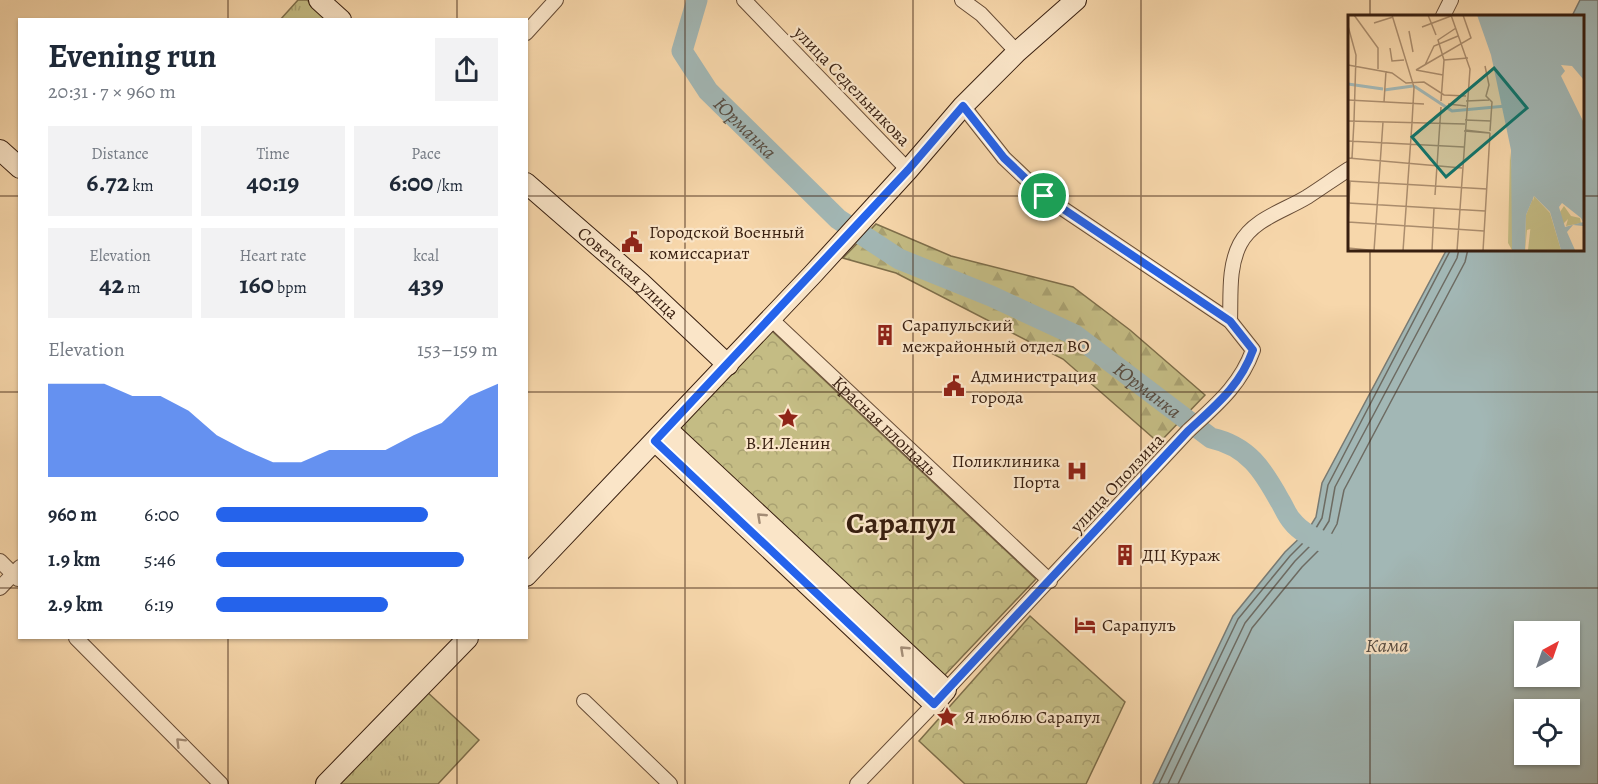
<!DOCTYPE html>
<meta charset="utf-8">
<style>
:root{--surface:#fff;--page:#f2f2f3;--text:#1f2937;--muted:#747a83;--accent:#2563eb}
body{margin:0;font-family:Alegreya,serif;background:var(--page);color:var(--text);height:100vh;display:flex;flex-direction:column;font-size:22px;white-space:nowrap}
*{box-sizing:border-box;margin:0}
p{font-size:20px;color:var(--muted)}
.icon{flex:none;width:33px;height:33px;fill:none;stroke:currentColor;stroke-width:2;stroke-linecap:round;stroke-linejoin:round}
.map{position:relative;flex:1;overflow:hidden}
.side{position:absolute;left:18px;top:18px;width:510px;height:621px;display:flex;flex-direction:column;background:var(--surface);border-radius:0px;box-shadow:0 2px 4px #0004}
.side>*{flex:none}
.needle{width:39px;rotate:40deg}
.buttons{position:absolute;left:1514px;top:621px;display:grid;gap:12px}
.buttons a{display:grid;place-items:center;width:66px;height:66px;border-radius:0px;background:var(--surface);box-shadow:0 2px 4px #0004;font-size:30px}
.pin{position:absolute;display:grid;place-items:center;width:51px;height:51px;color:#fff;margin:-26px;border:3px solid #fff;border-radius:50%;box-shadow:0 2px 6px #0007}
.round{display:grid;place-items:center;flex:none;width:63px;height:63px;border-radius:0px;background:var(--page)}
.summary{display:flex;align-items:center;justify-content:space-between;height:102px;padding:0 30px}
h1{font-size:33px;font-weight:700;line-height:45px}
.stats{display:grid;grid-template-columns:repeat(3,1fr);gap:9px;height:102px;padding:6px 30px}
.stats div{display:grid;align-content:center;border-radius:0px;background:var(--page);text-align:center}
.stats b{font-size:26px;font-weight:700}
.stats small{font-size:16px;font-weight:400}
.stats p{font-size:16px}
.chart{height:168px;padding:12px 30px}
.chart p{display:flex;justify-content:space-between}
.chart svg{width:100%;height:108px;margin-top:6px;fill:var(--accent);opacity:.7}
ul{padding:0 30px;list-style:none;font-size:20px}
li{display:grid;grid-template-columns:96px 72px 1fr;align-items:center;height:45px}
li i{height:15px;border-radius:8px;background:var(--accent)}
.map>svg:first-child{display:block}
.grass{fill:url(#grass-tufts);stroke:#7e6e4a;stroke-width:1.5}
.forest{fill:url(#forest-firs);stroke:#7e6e4a;stroke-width:1.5}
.park{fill:url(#park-crowns);stroke:#7e6e4a;stroke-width:1.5}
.water{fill:#a2b7b5;stroke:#787a73;stroke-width:1.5;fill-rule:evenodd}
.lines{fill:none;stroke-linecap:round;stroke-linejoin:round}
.shore{stroke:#6d6b62;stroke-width:1.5}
.river{stroke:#a2b7b5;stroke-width:21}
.street-casing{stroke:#684d37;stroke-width:16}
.secondary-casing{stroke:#381f10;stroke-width:22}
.street{stroke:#fae5c8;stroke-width:14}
.secondary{stroke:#fae5c8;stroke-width:20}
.oneway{stroke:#a38c75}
.route-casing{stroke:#fff;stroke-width:12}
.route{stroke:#2563eb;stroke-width:8}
.grid{fill:none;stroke:#381f10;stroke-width:1.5;stroke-opacity:0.55}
.labels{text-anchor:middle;stroke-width:4.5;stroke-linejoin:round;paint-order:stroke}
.street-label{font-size:18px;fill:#381f10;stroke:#fae5c8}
.poi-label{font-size:18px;fill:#381f10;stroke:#fae5c8;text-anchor:start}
.water-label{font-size:20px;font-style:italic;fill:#584d42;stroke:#fae5c8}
.town-label{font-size:30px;font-weight:bold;fill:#381f10;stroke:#fae5c8}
.inset-river{fill:none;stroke:#a2b7b5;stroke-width:3}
.inset-road{fill:none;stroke:#ab8d6d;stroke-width:1.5}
.view{fill:#0f766e;fill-opacity:0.15;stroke:#0f766e;stroke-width:3}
.inset-edge{fill:none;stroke:#381f10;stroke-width:3}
</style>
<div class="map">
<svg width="1598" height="784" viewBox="0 0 1598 784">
<defs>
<pattern id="grass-tufts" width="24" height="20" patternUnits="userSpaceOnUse" patternTransform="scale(1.5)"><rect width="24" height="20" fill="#c4bc84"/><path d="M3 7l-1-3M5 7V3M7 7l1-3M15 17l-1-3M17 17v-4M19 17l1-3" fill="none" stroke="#a9a171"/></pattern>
<pattern id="forest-firs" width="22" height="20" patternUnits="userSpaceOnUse" patternTransform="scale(1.5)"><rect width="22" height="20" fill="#c4bc84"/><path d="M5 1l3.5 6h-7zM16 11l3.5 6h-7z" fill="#a9a171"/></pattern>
<pattern id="park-crowns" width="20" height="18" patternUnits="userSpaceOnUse" patternTransform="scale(1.5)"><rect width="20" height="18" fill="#c4bc84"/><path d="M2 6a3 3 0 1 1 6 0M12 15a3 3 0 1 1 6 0" fill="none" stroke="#a9a171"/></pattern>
</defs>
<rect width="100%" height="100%" fill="#f7d7ab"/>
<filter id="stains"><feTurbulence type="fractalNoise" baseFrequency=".00333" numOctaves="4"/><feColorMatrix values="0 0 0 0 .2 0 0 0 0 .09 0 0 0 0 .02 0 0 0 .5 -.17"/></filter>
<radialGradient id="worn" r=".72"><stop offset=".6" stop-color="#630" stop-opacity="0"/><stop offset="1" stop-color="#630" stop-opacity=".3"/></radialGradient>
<!-- grass -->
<path class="grass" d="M298,0H307L327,19L280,20Z
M425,690L479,740L438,784H340Z"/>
<!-- forest -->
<path class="forest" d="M876,224L951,256L1073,287L1130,330L1205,395L1159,443L1063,359L896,273L843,258Z"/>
<!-- park -->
<path class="park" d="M772,331L1036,579L942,678L677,429Z
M1030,616L1125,702L1086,784H965L919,741Z"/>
<!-- water -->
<path class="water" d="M1580,0H1598V784H1153L1233,616L1285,552L1308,530L1316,517L1322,483L1447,249H1582V16H1572ZM1524,632H1569V676H1524ZM1524,710H1569V754H1524Z"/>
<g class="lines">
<!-- shore -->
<path class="shore" d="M1159,784L1238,619L1290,556L1313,533L1322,518L1328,485L1451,249
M1168,784L1245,623L1295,561L1319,537L1329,521L1335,487L1457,258L1459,249
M1178,784L1252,628L1302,567L1327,542L1337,524L1344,490L1465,262L1468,249"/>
<!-- river -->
<path class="river" id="s1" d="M697,0L682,51L708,91L838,219L899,259L991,296L1075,335L1211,438C1248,446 1263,470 1280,501C1284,507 1287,516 1292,521C1302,534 1317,539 1331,545"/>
<defs>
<g id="street">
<path d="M744,0L908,170"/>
<path d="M962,0L981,14L1017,52"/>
<path d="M1443,16L1451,0"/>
<path d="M526,33L556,0"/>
<path id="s2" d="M771,319L1050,581"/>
<path d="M1230,321C1231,296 1228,267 1240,244C1253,219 1284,211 1307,197C1321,188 1335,178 1349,169"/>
<path d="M0,561L18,579"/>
<path d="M0,588L20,567"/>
<path d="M76,638L221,784"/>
<path d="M946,690L1188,431C1216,405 1240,386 1253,350L1230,321L1044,196L1004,158L963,106"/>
<path d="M584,701L670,784"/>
<path d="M857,784L934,704"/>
</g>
<g id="secondary">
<path d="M319,0L341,20"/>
<path d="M0,150L20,168"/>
<path id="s3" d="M526,183L640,282L728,365"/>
<path d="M655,441L934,704L946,690L667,429"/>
<path d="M526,576L812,275L908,170L963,106L1017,52L1076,0"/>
<path d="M326,784L468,638"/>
</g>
</defs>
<!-- street casing -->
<use href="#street" class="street-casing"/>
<!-- secondary casing -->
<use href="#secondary" class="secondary-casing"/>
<!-- street -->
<use href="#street" class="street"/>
<!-- secondary -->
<use href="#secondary" class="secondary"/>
</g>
<!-- one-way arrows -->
<defs><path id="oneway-chevron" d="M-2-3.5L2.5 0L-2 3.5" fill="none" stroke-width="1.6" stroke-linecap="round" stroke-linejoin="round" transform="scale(1.5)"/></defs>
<g class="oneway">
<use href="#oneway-chevron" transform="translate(761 517) rotate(-137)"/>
<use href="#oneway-chevron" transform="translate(904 650) rotate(-137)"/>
<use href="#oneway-chevron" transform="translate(180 742) rotate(-135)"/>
</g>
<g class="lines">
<defs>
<path id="route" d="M963,106L1004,158L1044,196L1230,321L1253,350C1240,386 1216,405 1188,431L934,704L655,441L908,170Z"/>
</defs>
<!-- route casing -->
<use href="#route" class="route-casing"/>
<!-- route -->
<use href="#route" class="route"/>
</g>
<!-- grid -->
<path class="grid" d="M228,0V20M457,0V20M685,0V784M913,0V784M1141,0V784M1370,0V16M0,196H20M526,196H1349M1582,196H1598M1370,249V784M0,392H20M526,392H1598M0,588H20M526,588H1598M228,638V784M457,638V784"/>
<!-- icons -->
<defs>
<symbol id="civic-bare" viewBox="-9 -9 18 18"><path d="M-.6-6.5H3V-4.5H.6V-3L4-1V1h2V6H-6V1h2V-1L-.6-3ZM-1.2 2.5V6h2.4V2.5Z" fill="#8f2418" stroke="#fae5c8" stroke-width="2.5" paint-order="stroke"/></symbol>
<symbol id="building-bare" viewBox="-9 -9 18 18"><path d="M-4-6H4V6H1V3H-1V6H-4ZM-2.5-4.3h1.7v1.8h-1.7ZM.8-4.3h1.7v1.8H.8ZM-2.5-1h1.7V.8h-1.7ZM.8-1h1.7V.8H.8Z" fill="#8f2418" stroke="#fae5c8" stroke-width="2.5" paint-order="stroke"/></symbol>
<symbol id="sight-bare" viewBox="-9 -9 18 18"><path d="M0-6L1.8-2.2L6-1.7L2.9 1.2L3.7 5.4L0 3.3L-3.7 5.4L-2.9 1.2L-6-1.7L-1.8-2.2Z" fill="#8f2418" stroke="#fae5c8" stroke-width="2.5" paint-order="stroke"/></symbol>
<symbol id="hospital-bare" viewBox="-9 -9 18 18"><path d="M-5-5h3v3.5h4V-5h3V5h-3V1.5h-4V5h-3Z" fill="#8f2418" stroke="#fae5c8" stroke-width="2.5" paint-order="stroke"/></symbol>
<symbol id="hotel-bare" viewBox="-9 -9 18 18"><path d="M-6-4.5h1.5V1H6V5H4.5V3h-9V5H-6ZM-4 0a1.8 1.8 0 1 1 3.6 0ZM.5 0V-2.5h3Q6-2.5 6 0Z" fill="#8f2418" stroke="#fae5c8" stroke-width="2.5" paint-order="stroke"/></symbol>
</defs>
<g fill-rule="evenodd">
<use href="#civic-bare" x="617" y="227" width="30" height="30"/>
<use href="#building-bare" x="870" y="320" width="30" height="30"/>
<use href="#civic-bare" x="939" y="371" width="30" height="30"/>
<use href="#sight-bare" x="773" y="403" width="30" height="30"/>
<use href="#hospital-bare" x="1062" y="456" width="30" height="30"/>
<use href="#building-bare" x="1110" y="540" width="30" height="30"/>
<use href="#hotel-bare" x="1070" y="610" width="30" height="30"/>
<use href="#sight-bare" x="932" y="702" width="30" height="30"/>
</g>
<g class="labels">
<!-- street labels -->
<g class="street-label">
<text transform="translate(852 86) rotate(46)" y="6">улица Седельникова</text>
<text dy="6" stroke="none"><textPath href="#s3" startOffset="136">Советская улица</textPath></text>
<text dy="6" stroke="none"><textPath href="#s2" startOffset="156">Красная площадь</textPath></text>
<text transform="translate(1117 483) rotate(-47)" y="6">улица Оползина</text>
</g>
<!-- poi labels -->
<g class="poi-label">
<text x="649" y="238">Городской Военный<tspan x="649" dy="21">комиссариат</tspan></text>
<text x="902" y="331">Сарапульский<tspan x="902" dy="21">межрайонный отдел ВО</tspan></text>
<text x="971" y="382">Администрация<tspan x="971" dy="21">города</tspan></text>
<text x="788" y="449" text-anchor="middle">В.И.Ленин</text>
<text x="1060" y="467" text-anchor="end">Поликлиника<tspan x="1060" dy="21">Порта</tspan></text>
<text x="1142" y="561">ДЦ Кураж</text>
<text x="1102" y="631">Сарапулъ</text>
<text x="964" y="723">Я люблю Сарапул</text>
</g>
<!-- water labels -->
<g class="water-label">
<text dy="7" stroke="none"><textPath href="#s1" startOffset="153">Юрманка</textPath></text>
<text dy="7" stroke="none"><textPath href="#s1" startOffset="639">Юрманка</textPath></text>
<text x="1387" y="652">Кама</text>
</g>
<!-- town labels -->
<g class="town-label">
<text x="901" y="533">Сарапул</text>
</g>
</g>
<!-- overview -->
<g transform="translate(1348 15)">
<rect width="236" height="236" fill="#f7d7ab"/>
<path d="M162,137L165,163L164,235L160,228ZM186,181L202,198L213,235H180ZM216,191L223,201L232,203L233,208L218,211L220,204L215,209L212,197Z" fill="#c4bc84"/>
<path d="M185,183L191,203L186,213L179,215L177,236L178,200Z" fill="#c4bc84"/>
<path d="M129,0H233L235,3V64L224,51L213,50L217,56L213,61L235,106V211L225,210L219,217L227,235H213L202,197L186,181L178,200L177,235H164L163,135L143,40ZM214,188L233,203L235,207L217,212L211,192Z" fill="#a2b7b5" fill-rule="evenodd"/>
<path class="inset-river" d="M0,69L35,74M66,71L104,96L158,91M36,75L65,71"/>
<path class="inset-road" d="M6,0L30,33V54M44,0L66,72L64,108M80,0L88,20M103,0L122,54L109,236M26,8L45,2M0,11L8,40L6,106M74,12L103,1M61,16L65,37M42,33L44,46L56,45M96,45L120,43M0,50L44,58L58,68L76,67L96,80L118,81M77,50L86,31L110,21M137,51L141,70L138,81L144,87L142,116M68,55L123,23L115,0M68,55L95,60M0,85L76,89M93,86L96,45L90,25L108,13M118,86L141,85M36,87L38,56M100,89L118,91M117,105L143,106M0,106L117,109M116,116L142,118L117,115M0,126L116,132M0,143L114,153M4,143L6,106M0,166L139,174M87,180L93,92M0,188L137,196M0,207L136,216M0,208L2,166M0,233L31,236M26,236L35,107M55,236L64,108M84,236L86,193M135,236L142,118"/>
<path class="view" d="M146,53L179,93L98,162L64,122Z"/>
<rect width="236" height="236" class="inset-edge"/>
</g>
<rect width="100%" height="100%" filter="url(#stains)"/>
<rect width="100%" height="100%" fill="url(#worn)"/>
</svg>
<div class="buttons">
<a><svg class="needle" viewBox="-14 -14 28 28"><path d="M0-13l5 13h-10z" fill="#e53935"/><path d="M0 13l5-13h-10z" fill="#747a83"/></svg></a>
<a><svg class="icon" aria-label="locate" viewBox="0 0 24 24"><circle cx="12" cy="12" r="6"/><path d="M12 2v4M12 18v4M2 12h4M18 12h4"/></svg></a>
</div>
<div class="pin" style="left:1044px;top:196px;background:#1e9e55"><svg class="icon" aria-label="arrive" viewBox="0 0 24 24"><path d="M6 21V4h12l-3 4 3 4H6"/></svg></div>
<section class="side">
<div class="summary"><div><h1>Evening run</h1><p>20:31 · 7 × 960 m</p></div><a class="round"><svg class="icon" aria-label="share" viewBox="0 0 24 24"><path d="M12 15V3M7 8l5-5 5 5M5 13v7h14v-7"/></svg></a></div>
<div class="stats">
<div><p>Distance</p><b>6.72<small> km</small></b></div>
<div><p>Time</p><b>40:19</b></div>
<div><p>Pace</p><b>6:00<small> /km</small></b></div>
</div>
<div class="stats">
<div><p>Elevation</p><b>42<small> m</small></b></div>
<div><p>Heart rate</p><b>160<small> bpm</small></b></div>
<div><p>kcal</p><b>439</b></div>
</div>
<div class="chart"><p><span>Elevation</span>153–159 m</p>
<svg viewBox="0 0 160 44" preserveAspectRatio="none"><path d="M0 44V6L10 6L20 6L30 11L40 11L50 17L60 27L70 33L80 38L90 38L100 33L110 33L120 33L130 27L140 22L150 11L160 6V44z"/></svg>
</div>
<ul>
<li><b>960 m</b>6:00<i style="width:75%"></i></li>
<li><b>1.9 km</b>5:46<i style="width:88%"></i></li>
<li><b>2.9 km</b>6:19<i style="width:61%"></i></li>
</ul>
</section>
</div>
